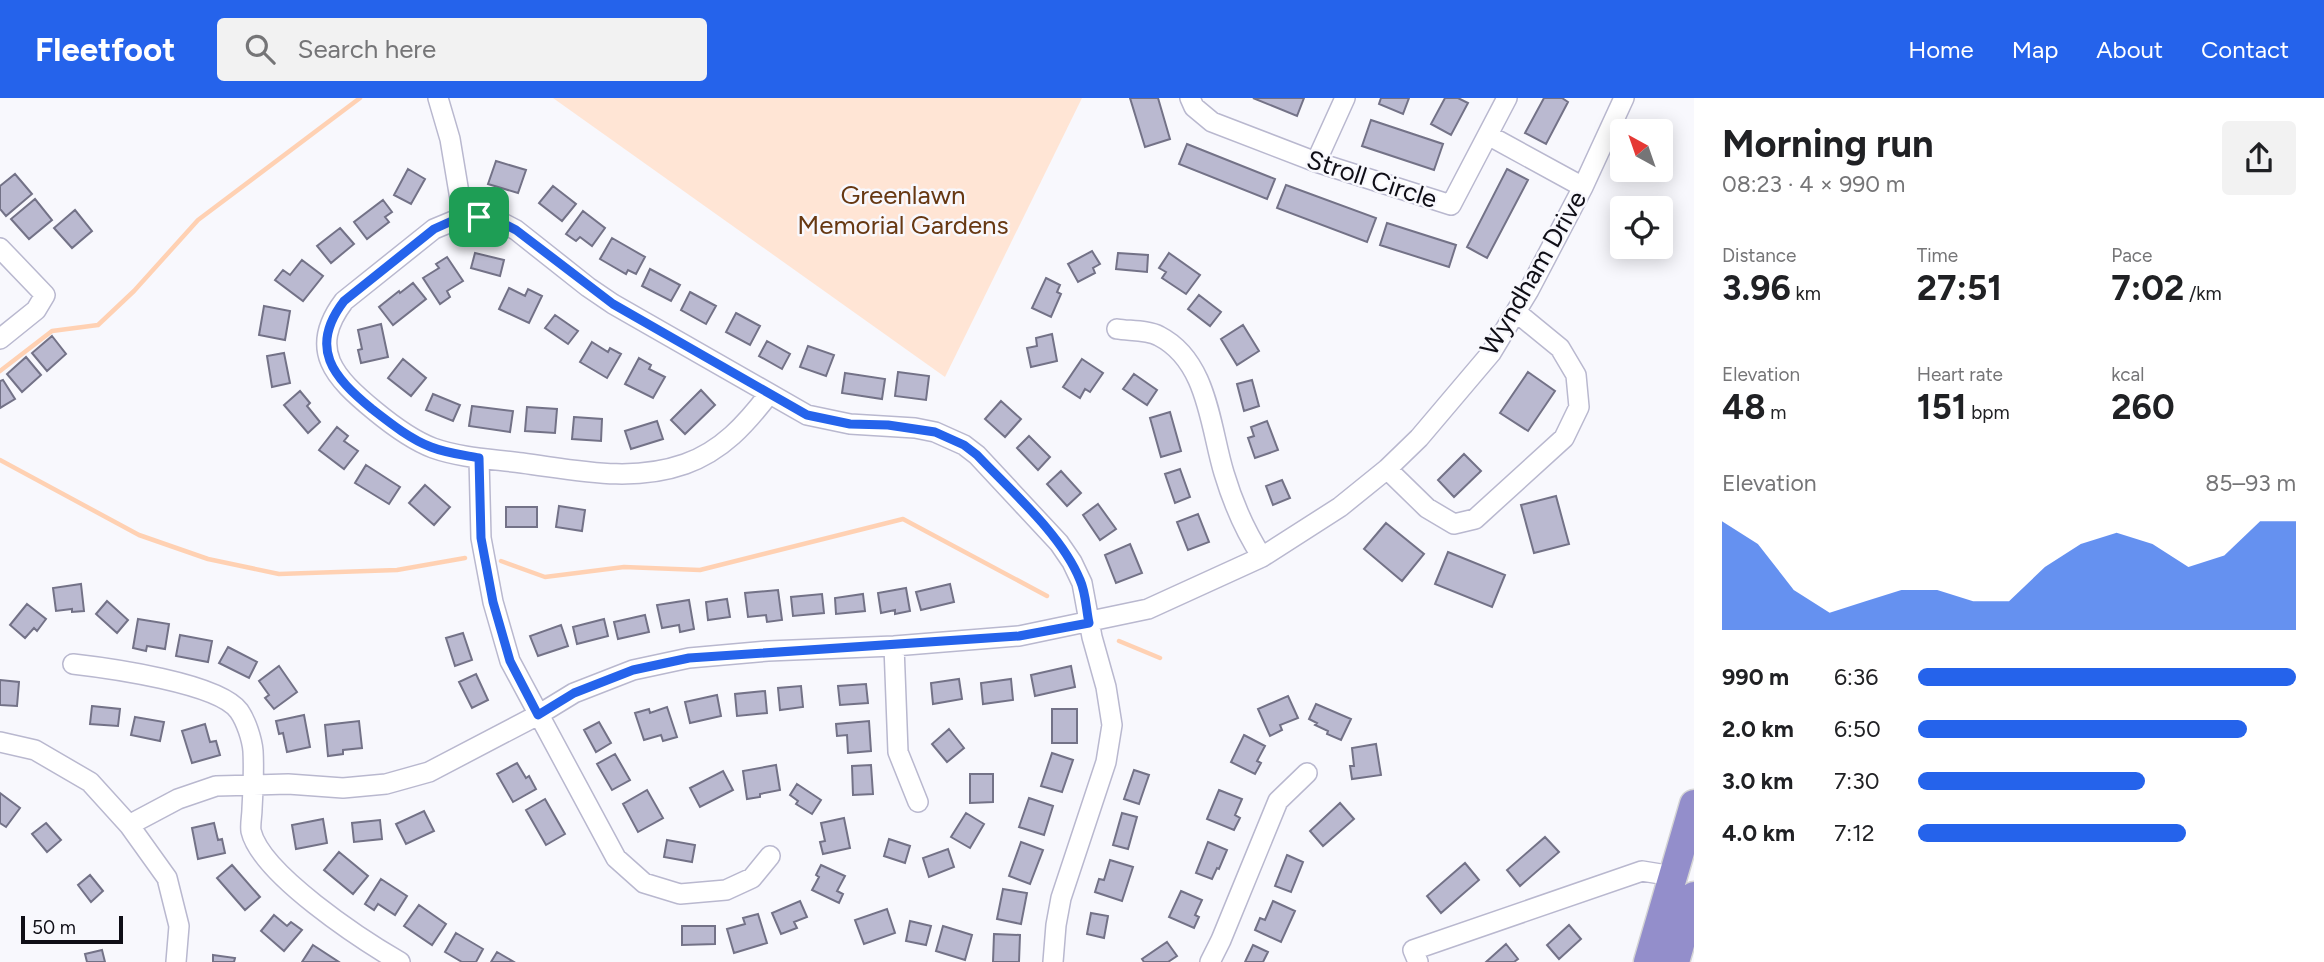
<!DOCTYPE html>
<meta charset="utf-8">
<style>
:root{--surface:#fff;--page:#f2f2f2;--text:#202124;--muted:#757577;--accent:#2563eb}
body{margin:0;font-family:Figtree,sans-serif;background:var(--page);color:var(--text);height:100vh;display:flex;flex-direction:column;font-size:26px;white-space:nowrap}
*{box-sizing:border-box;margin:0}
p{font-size:23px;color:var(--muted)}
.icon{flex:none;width:38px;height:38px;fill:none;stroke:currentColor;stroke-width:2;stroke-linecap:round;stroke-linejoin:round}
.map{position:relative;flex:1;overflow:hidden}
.panel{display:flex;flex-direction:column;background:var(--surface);width:630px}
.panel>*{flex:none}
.needle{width:46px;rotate:320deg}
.fabs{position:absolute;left:1610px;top:21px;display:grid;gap:14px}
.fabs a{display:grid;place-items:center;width:63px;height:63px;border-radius:7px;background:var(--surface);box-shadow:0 4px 18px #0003;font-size:35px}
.scale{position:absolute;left:21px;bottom:18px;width:102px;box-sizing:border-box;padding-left:7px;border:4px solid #0f0e16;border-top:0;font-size:19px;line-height:24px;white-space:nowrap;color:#0f0e16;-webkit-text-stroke:5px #f8f8fd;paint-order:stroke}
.pin{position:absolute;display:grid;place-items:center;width:60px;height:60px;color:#fff;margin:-30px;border-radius:14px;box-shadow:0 4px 10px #0006}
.round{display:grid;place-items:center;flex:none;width:74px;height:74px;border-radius:7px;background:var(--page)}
.headline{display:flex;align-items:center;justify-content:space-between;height:119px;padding:0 28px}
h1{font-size:38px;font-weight:700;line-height:52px}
.stats{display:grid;grid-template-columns:repeat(3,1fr);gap:10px;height:119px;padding:7px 28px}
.stats div{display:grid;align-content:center}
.stats b{font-size:35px;font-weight:700}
.stats small{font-size:19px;font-weight:400}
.stats p{font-size:19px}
.chart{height:196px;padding:14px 28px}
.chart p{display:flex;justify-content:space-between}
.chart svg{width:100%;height:126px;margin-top:7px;fill:var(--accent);opacity:.7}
ul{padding:0 28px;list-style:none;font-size:23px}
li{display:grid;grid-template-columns:112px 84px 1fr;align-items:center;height:52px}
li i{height:18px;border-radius:9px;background:var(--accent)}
header{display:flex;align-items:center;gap:42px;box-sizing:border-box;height:98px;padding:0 35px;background:var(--accent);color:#fff}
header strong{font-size:33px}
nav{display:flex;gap:38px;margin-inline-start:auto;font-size:24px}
.search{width:490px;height:63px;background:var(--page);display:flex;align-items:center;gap:18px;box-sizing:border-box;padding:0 24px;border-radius:7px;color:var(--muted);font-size:26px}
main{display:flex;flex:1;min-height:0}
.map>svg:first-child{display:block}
.green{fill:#ffe5d5}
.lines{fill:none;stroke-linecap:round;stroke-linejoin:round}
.stream{stroke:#ffd1b3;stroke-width:4.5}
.building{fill:#bab9d0;stroke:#737287;stroke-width:2}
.minor-casing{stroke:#b9b8cf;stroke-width:22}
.highway-casing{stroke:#d4d4d5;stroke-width:31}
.minor{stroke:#fff;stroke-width:19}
.highway{stroke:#938ecb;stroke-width:28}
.route-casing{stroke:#fff;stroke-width:14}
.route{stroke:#2563eb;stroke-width:9}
.labels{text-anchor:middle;stroke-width:5;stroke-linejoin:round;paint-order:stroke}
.street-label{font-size:26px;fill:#0f0e16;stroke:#f8f8fd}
.park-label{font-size:26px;fill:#673812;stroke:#f8f8fd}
</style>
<header>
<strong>Fleetfoot</strong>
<div class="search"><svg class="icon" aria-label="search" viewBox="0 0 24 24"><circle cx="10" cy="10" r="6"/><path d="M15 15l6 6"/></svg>Search here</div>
<nav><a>Home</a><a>Map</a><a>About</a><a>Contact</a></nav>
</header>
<main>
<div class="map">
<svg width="1694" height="864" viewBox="0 0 1694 864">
<rect width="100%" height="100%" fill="#f8f8fd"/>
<!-- green -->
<path class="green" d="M553,0H1082L945,279Z"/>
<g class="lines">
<!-- stream -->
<path class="stream" d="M0,273L52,233L98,227L134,193L198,122L360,0
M0,362L139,437L208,461L279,476L397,472L465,460
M501,463L545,479L624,469L700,472L903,421L1047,498
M1119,543L1160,560"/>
</g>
<!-- building -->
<path class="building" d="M1130,0H1158L1170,41L1145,49Z
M1253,0H1304L1297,18Z
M1381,0H1409L1403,16L1379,6Z
M1445,0H1458L1468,5L1451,37L1431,26Z
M1544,0H1562L1568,4L1546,46L1525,35Z
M1371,22L1443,46L1434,72L1362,48Z
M1187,46L1275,81L1267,101L1179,66Z
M496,63L526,72L518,95L488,86Z
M408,71L425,81L411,106L394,97Z
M1507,71L1528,82L1487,160L1467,149Z
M15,76L32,96L6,118L0,111V88Z
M1286,87L1376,120L1367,144L1277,110Z
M553,88L576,106L562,123L539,105Z
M35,101L52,122L29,141L11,121Z
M383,102L392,114L385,119L389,124L367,141L354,124Z
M75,112L92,133L72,150L54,130Z
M583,113L605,130L592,148L580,139L576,143L566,136Z
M1387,125L1456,147L1449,169L1380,147Z
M340,130L354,146L331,165L317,148Z
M612,140L645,159L636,176L628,172L626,176L600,161Z
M1092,153L1100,166L1093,170L1095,175L1078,184L1068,166Z
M475,155L504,162L500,178L471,170Z
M1118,155L1148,157L1147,174L1116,171Z
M1169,155L1200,177L1186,196L1162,180L1166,174L1159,170Z
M447,159L463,183L447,193L450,199L440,206L423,180L439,170L436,166Z
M302,162L323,178L303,203L275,182L283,172L290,177Z
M650,171L680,187L671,203L642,188Z
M1046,180L1060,187L1057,194L1061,196L1051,219L1032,210Z
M413,185L426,201L393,227L379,209L399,193L400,195Z
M509,190L525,198L528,191L542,198L529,225L499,211Z
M690,194L716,208L706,226L681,212Z
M1199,197L1221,214L1210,228L1188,211Z
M264,208L290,213L285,242L259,237Z
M736,215L760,228L750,247L726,234Z
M555,217L578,233L568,246L545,230Z
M381,226L388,259L361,265L358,252L362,251L358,232Z
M1243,227L1259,253L1237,267L1221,241Z
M1052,236L1057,263L1031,269L1027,250L1037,248L1036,240Z
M52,238L66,256L47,273L32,255Z
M767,243L790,256L782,271L759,258Z
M592,244L608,254L610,250L621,256L607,280L580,264Z
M808,248L834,257L826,278L800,269Z
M284,255L290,285L272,289L267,258Z
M26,259L41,277L22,294L7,276Z
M639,260L651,267L649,271L665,279L653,300L625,286Z
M403,261L426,280L411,298L388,280Z
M1082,261L1103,275L1090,294L1085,291L1080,300L1063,289Z
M898,274L929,278L926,302L895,298Z
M1528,274L1555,293L1528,333L1500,315Z
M845,275L885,281L882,301L842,295Z
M1134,276L1157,292L1147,307L1123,291Z
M3,282L15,301L0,310V283Z
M1252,282L1259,308L1244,313L1237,286Z
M701,292L715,307L685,336L671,322Z
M300,293L310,305L307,308L320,324L308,335L284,307Z
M433,296L460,307L453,323L426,312Z
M1001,303L1021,321L1005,339L985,321Z
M472,308L513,313L510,334L469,328Z
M527,309L557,311L555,335L525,333Z
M1170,314L1181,353L1161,359L1150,320Z
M574,319L602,321L601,343L572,341Z
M657,323L663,341L631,351L625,333Z
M1267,323L1278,352L1255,360L1248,340L1254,338L1251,329Z
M337,329L348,338L344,343L358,353L344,371L319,352Z
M1029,338L1050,359L1038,372L1017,350Z
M1464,356L1481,373L1454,399L1438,382Z
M366,367L400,389L389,406L355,385Z
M1180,371L1190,399L1175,405L1165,376Z
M1061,373L1081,395L1067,408L1047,386Z
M1282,382L1290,400L1273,407L1266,388Z
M425,387L450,409L434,427L409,405Z
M1556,398L1569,446L1534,455L1521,407Z
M1098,406L1116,431L1100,442L1083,417Z
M559,408L585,412L582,433L556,429Z
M506,409H537V429H506Z
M1198,416L1209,444L1188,452L1177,424Z
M1386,425L1424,456L1402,483L1364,451Z
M1130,446L1142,475L1116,485L1105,457Z
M1448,454L1505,477L1492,509L1435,486Z
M81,486L84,513L72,514V511L56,513L53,490Z
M950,486L954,504L921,512L916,494Z
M906,490L910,513L895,516V512L881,515L878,495Z
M778,492L782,522L767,524L766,517L748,519L745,495Z
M822,496L824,515L793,518L791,499Z
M863,496L865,513L836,516L835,500Z
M727,501L730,519L708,522L706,504Z
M689,502L694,531L680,534L679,527L662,530L657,507Z
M107,503L128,522L117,535L96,516Z
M27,506L46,521L37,533L34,530L25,540L10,527Z
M645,517L649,534L618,541L614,524Z
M138,521L169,526L165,551L147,548L146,553L133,550Z
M604,521L608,538L577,546L573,529Z
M561,527L568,548L538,558L530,538Z
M463,535L472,562L455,568L446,540Z
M180,537L212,543L208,564L176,558Z
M228,549L257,564L249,580L219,565Z
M279,568L297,594L274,611L265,600L269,597L259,583Z
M1071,568L1075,589L1035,598L1031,577Z
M476,576L488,602L472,610L459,584Z
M959,581L962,601L933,606L931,585Z
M1011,581L1013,602L983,606L981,585Z
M0,582L19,584L17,608L0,607Z
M866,586L868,605L840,607L838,588Z
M801,588L803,609L780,612L778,590Z
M765,593L767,615L737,618L735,596Z
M717,597L721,618L690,625L685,604Z
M1288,598L1298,620L1280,627L1282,632L1270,638L1258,611Z
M1316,606L1351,621L1341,642L1327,636L1328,633L1315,627L1317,625L1309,621Z
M92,608L120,611L118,628L90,626Z
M667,609L677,639L663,643L661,637L644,642L635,615L649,611L650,615Z
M1052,611H1077V645H1052Z
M304,617L310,649L287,654L283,635L279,636L276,623Z
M135,619L164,624L160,643L131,637Z
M359,623L362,650L343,652V656L328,658L325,627Z
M869,623L871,653L848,655L847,637L837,638L836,626Z
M599,624L611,645L596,654L584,632Z
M205,626L210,644L216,643L220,657L192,665L182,633Z
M949,631L964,650L947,664L932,646Z
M1244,637L1265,648L1257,663L1261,665L1255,676L1231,664Z
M1376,646L1381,677L1352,681L1350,668H1354L1352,650Z
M1052,655L1073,662L1062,694L1041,688Z
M615,656L630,682L612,692L597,666Z
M517,665L526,680L529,678L536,691L513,704L497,676Z
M776,667L780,692L760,696V699L747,701L743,673Z
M871,667L873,696L853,697L852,668Z
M1134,672L1149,677L1139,706L1124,701Z
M723,673L733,692L700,709L690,690Z
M970,676H993V704L970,705Z
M797,686L821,702L812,716L796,706L798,703L790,697Z
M647,692L663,720L638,734L623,706Z
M1219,692L1242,701L1235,717L1240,720L1234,732L1207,721Z
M0,695L20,710L6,729L0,725Z
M1029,700L1053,708L1044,737L1019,729Z
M545,701L565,736L546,747L526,712Z
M1340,705L1354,721L1323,748L1310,733Z
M424,713L434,733L406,746L396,726Z
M966,715L984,726L970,750L951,739Z
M1122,715L1137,719L1128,751L1113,747Z
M844,720L850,750L823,756L820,744L825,743L821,725Z
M323,721L327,745L296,751L292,727Z
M380,722L382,741L354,744L352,725Z
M46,725L61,742L47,754L32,736Z
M214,725L218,742L222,741L225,755L198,761L192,730Z
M1545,739L1559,754L1520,788L1507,772Z
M889,741L910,748L905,765L884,758Z
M667,742L695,747L692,764L664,759Z
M1021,744L1043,752L1030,786L1009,778Z
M1208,744L1227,752L1219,771L1217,770L1212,781L1196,775Z
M948,751L954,769L929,779L923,760Z
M339,754L368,778L353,796L324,772Z
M1287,757L1303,764L1291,794L1275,788Z
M1110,762L1133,769L1122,803L1095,794L1099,781L1104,782Z
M1465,765L1479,782L1441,815L1427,798Z
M232,767L260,799L245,812L217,780Z
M821,767L845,778L837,793L843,796L839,805L812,792L819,779L816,777Z
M90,777L103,793L91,804L78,787Z
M381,781L407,798L395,817L378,806L374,812L365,806Z
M1003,791L1027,795L1021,826L997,821Z
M1181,793L1202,802L1195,817L1199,819L1194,830L1169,819Z
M800,803L807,819L794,824L797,830L781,836L772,815Z
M1273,803L1295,813L1281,844L1255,832L1260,820L1265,822Z
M419,807L446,826L432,847L404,828Z
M887,811L895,835L864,846L855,822Z
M1091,815L1108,818L1104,840L1087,836Z
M758,816L767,845L734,855L727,831L745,826L743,820Z
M274,817L287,828L291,824L302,832L284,853L261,833Z
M910,823L931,828L926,847L906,843Z
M1569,827L1581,841L1559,861L1547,847Z
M682,828H715V846L682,847Z
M943,828L972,837L965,862L936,853Z
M456,835L483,851L476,864H462L445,854Z
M994,836L1020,837L1019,864H993Z
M1167,844L1177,858L1168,864H1144L1142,861Z
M1506,846L1518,861L1514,864H1486Z
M313,847L339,864H302Z
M1253,847L1268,854L1263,864H1245Z
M102,852L105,864H87L85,856Z
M497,854L514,864H491Z
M213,857L235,860L234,864H213Z"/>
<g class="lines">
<defs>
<path id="minor" d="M438,0L450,41L463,119
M1190,0L1194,9L1212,24L1316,64L1451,107L1507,0
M1488,37L1583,89
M1316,64L1345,0
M0,150L45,197L36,212L0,241
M1117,231C1129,233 1148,232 1159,238C1208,263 1210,329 1224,375C1233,405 1245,433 1262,459
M769,296C746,326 722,353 685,366C631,385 576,372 522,365C492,361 461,360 433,350C412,342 392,327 375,313C335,280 307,252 344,203L434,131L463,119L495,121L516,132L588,189L613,206L807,317L850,326L915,330L935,334L964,347L977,357L1059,445L1072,464L1082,485L1092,539L1106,589L1112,627L1106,664L1061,800L1056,827L1053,864
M479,360L481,440L493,504L510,563L616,760L644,785L680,796L726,792L752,780L770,758
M1387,371L1427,410L1454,426L1475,421L1564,340L1579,309L1576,277L1560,250L1516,214
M894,548L898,654L918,704
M73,566C108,570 219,585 239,613C246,623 252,641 253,653C254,671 253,693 252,711C252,718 250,726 251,733C261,776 362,842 400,864
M0,644L35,652L90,684L129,727L167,780L179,828L176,864
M129,727L178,701L216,688L288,686L343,690L386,686L429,674L538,617L574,595L633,572L689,560L768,553L894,548L1019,538L1148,511L1262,459L1340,409L1387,371L1419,340L1491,255L1529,192L1583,89L1624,0
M1210,864L1221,842L1278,703L1307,675
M1418,864L1413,852L1642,773L1673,778"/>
<path id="highway" d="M1648,864L1694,706
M1675,864L1694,798"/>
</defs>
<!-- minor casing -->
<use href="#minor" class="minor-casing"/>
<!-- highway casing -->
<use href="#highway" class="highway-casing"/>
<!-- minor -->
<use href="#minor" class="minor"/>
<!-- highway -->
<use href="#highway" class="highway"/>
</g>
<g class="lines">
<defs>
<path id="route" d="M463,118L495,121L516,132L613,206L807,317L850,326L888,327L935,334L964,347L977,357C1011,393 1062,437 1080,482C1086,495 1086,511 1089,525L1019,538L689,560L633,572L574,595L538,617L510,563L493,504L481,440L479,360C463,357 446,355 431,349C410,341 390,325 372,311C333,279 308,250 344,203L434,131Z"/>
</defs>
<!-- route casing -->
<use href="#route" class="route-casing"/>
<!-- route -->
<use href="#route" class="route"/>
</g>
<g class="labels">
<!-- street labels -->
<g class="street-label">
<text transform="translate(1372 81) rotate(18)" y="9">Stroll Circle</text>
<text transform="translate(1533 175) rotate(-60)" y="9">Wyndham Drive</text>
</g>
<!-- park labels -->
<g class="park-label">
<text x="903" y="106">Greenlawn<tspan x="903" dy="30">Memorial Gardens</tspan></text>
</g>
</g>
</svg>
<div class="fabs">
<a><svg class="needle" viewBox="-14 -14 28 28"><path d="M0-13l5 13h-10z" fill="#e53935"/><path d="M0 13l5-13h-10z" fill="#757577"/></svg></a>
<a><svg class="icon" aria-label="locate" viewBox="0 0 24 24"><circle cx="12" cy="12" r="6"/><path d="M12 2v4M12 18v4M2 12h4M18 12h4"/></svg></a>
</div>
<div class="scale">50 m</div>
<div class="pin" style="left:479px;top:119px;background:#1e9e55"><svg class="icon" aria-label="arrive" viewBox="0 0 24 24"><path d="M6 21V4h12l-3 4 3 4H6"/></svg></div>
</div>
<section class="panel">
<div class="headline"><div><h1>Morning run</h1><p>08:23 · 4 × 990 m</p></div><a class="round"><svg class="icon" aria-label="share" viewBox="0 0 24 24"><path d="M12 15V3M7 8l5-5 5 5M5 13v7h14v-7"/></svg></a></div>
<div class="stats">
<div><p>Distance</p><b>3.96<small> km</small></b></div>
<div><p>Time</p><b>27:51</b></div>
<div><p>Pace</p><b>7:02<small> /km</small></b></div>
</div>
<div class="stats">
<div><p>Elevation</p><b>48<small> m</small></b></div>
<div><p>Heart rate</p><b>151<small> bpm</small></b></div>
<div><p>kcal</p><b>260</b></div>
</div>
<div class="chart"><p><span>Elevation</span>85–93 m</p>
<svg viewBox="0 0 160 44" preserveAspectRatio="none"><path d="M0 44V6L10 14L20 30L30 38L40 34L50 30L60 30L70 34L80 34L90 22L100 14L110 10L120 14L130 22L140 18L150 6L160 6V44z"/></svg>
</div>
<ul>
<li><b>990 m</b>6:36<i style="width:100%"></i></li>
<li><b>2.0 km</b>6:50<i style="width:87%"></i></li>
<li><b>3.0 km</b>7:30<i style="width:60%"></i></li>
<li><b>4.0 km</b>7:12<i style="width:71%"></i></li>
</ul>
</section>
</main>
